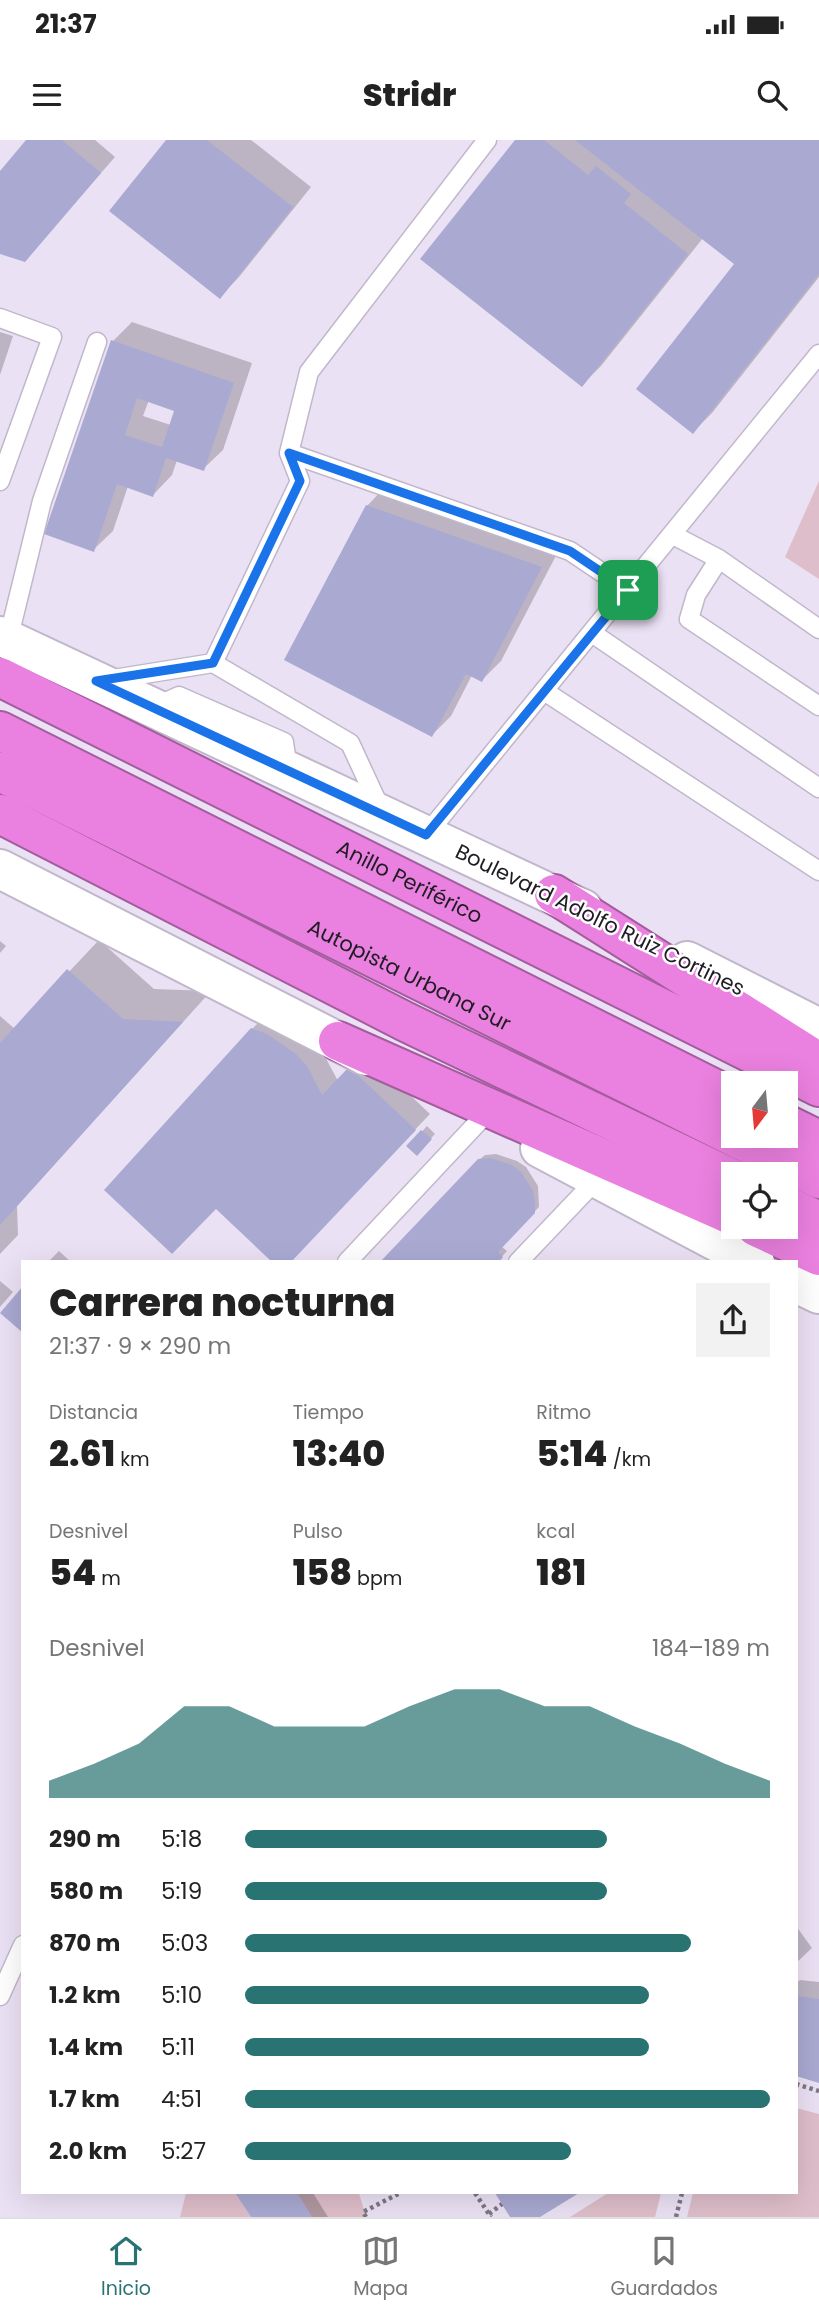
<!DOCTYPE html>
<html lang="es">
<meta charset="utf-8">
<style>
:root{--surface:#fff;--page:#f2f2f2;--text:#222;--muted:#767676;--line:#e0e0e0;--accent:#297372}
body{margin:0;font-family:Poppins,sans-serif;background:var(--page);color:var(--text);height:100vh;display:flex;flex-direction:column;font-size:26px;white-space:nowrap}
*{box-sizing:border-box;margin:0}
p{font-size:23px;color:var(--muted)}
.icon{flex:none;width:38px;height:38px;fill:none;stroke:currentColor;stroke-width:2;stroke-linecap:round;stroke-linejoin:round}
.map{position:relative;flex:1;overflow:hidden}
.side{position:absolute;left:21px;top:1120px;width:777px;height:934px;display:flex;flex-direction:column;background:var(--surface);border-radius:0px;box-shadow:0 7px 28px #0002}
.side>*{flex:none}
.needle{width:46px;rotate:196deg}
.buttons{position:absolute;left:721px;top:931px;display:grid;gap:14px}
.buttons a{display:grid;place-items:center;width:77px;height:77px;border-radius:0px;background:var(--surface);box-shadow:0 7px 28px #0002;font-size:35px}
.pin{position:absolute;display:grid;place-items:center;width:60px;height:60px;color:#fff;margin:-30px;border-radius:14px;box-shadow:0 4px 10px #0006}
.round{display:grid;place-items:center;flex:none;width:74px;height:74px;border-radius:0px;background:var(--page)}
.summary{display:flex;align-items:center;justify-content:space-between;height:119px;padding:0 28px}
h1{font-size:38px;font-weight:800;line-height:52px}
.stats{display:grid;grid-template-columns:repeat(3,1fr);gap:10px;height:119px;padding:7px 28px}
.stats div{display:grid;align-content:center}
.stats b{font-size:35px;font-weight:800}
.stats small{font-size:19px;font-weight:400}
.stats p{font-size:19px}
.chart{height:196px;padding:14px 28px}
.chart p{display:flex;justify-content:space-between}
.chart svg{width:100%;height:126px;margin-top:7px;fill:var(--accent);opacity:.7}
ul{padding:0 28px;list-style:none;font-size:23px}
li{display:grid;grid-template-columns:112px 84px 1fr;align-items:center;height:52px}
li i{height:18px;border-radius:9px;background:var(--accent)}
.status{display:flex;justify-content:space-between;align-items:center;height:49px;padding:0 35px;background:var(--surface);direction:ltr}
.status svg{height:19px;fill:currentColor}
header{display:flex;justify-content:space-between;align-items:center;height:91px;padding:0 28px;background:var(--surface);font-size:32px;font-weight:800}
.tabs{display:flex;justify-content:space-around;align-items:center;height:98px;border-top:2px solid var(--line);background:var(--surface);font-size:19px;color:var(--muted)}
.tabs a{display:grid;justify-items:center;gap:4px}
.tabs .current{color:var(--accent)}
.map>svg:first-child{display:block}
.green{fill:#debeca}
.shadow{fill:#0003;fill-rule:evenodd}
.building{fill:#a9a9d2;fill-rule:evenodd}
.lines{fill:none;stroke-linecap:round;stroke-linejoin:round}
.service-casing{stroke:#c1b7ca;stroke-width:21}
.secondary-casing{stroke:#c1b7ca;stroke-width:42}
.motorway-casing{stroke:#a35d9d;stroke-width:42}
.path{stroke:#7e7784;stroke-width:4.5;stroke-dasharray:3.5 3.5;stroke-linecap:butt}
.service{stroke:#fff;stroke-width:18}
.secondary{stroke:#fff;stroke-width:38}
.motorway{stroke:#ea80df;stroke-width:38}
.route-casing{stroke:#fff;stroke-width:14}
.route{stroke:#1a73e8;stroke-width:9}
.labels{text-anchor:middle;stroke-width:5;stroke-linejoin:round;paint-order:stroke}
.street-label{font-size:21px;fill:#201c23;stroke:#fff}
</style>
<div class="status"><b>21:37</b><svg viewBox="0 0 49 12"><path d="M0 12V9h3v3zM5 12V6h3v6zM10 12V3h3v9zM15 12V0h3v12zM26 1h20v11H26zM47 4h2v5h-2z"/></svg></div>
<header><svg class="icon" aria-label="menu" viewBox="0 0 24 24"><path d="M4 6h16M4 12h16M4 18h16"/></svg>Stridr<svg class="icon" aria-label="search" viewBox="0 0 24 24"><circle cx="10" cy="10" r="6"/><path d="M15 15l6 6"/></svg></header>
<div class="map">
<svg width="819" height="2077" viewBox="0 0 819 2077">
<rect width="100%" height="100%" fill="#ebe1f4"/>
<!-- green -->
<path class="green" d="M819,341V439L785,417Z
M796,1968L819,1974V2077H687L693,2053H796Z
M186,2053H235L251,2077H180Z
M297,2053H359L366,2077H312Z
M608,2053H661L655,2077H570Z"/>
<!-- shadow -->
<path class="shadow" d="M29,0H95L115,17L25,120L0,112V34Z
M168,0H251L311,47L239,137L220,157Z
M517,0H819V137L712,273L693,292L736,124L703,98L601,226L582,245Z
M132,182L252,223L223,310L203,329L177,320L172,335L153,355L128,346L113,391L93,410L113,201ZM149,260L176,269L171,285L143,276Z
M0,192L13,196L0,235Z
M386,346L560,408L501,521L482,540L472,535L451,576L432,595L367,366Z
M99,800L154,849L211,851L17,1066L18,1095L0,1114V876L15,889Z
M0,801L6,806L0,813Z
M267,874L322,911L338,941L366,913L430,974L289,1122L252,889Z
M427,986L435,994L417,1013L409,1006Z
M496,1014L517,1021L526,1027L538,1046L539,1067L501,1106L507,1111L497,1122L479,1020L485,1015Z
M59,1111L71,1122H48Z
M0,1141L13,1152L0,1167Z
M796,1786L812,1808L796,1823Z
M800,1840L819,1842V1941L796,1934V1843Z
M237,2053H313L328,2077H253Z"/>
<!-- building -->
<path class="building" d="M26,0H62L101,33L25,122L0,114V31Z
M166,0H207L293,67L220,159L109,71Z
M515,0H544L588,35L596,26L631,54L624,63L688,114L582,247L420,119Z
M575,0H819V134L693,294L636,249L734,124Z
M111,200L234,243L204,331L166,318L153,357L117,344L94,412L44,394ZM137,258L174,271L162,307L125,295Z
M366,365L542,427L482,542L466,534L432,597L284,520Z
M67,829L123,879L183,882L0,1085V903Z
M251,888L267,894L296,914L307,926L322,955L349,927L416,990L291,1122H272L216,1069L172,1114L104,1050Z
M421,990L432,999L417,1016L406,1006Z
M490,1018L512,1025L521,1032L533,1051L535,1062V1073L498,1112L503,1117L499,1122H380L478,1019Z
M23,1146V1193L0,1173Z
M796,1856L819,1859V1943L796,1936Z
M235,2053H297L312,2077H251Z
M495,2053H579L540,2077H510Z"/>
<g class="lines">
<defs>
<path id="service" d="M0,178L52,197L0,341
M289,313L570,411L628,450
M673,395L719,419L819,489
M719,419L696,455L689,479L819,566
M592,493L819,648
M8,500L42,361L97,202
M213,523L300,341L289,313L309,232L487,0
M107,540L213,523L350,603L381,670
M544,551L819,731
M157,566L179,556L284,602L288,630
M426,695L819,214
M347,1122L482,978
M518,1122L598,1038
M0,1856L23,1805"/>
<path id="secondary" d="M0,496L583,769
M0,729L366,916
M687,821L819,888
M540,1008L755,1122
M796,1143L819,1154"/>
<g id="motorway">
<path id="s1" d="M0,537L819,947"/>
<path d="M0,591L733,958"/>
<path id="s2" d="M0,632L819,1039"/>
<path d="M0,674L406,882L733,1039"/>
<path d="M554,754L819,922"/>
<path d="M338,901L733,1076"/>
<path d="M786,984L819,1000"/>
<path d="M786,1065L819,1081"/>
<path d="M756,1087L819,1116"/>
</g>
</defs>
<!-- service casing -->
<use href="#service" class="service-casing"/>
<!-- secondary casing -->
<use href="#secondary" class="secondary-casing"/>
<!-- motorway casing -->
<use href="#motorway" class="motorway-casing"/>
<!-- path -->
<path class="path" d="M796,1944L819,1951
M475,2053L491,2077
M489,2074L502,2064
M366,2077L363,2072L400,2053
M676,2077L682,2053"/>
<!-- service -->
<use href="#service" class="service"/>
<!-- secondary -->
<use href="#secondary" class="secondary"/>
<!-- motorway -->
<use href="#motorway" class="motorway"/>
</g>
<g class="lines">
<defs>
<path id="route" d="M289,313L570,411L628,450L426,695L96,541L213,523L300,341Z"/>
</defs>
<!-- route casing -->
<use href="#route" class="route-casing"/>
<!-- route -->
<use href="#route" class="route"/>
</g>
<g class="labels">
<!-- street labels -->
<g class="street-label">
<text dy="7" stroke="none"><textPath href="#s1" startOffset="458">Anillo Periférico</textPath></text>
<text transform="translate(600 780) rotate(26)" y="7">Boulevard Adolfo Ruiz Cortines</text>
<text dy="7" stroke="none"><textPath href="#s2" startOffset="457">Autopista Urbana Sur</textPath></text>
</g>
</g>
</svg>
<div class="buttons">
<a><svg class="needle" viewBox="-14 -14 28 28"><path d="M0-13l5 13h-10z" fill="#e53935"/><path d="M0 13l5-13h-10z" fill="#767676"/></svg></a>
<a><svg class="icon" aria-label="locate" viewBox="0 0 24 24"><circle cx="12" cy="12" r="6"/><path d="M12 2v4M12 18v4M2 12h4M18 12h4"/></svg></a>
</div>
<div class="pin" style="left:628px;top:450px;background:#1e9e55"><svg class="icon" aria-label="arrive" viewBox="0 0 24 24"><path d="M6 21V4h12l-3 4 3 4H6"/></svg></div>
<section class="side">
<div class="summary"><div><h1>Carrera nocturna</h1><p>21:37 · 9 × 290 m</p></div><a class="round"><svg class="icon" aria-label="share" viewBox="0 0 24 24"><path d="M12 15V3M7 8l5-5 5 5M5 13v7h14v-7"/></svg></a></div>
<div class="stats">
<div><p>Distancia</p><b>2.61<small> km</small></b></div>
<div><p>Tiempo</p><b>13:40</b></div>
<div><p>Ritmo</p><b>5:14<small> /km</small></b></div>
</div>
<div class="stats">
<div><p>Desnivel</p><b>54<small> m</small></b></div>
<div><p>Pulso</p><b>158<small> bpm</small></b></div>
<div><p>kcal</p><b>181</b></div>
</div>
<div class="chart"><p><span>Desnivel</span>184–189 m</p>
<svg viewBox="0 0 160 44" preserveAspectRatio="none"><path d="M0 44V38L10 32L20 25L30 12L40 12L50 19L60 19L70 19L80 12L90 6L100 6L110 12L120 12L130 19L140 25L150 32L160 38V44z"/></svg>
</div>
<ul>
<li><b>290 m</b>5:18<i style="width:69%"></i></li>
<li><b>580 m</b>5:19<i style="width:69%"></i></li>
<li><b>870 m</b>5:03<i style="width:85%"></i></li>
<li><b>1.2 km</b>5:10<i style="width:77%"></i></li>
<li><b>1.4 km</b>5:11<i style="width:77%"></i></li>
<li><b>1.7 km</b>4:51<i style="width:100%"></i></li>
<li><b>2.0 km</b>5:27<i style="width:62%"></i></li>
</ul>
</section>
</div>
<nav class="tabs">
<a class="current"><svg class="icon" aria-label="home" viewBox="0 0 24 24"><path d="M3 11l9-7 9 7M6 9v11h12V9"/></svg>Inicio</a>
<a><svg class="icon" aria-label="map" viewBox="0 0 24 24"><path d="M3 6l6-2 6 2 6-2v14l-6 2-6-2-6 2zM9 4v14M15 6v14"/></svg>Mapa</a>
<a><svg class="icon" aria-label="saved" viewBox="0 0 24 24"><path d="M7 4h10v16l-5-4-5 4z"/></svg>Guardados</a>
</nav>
